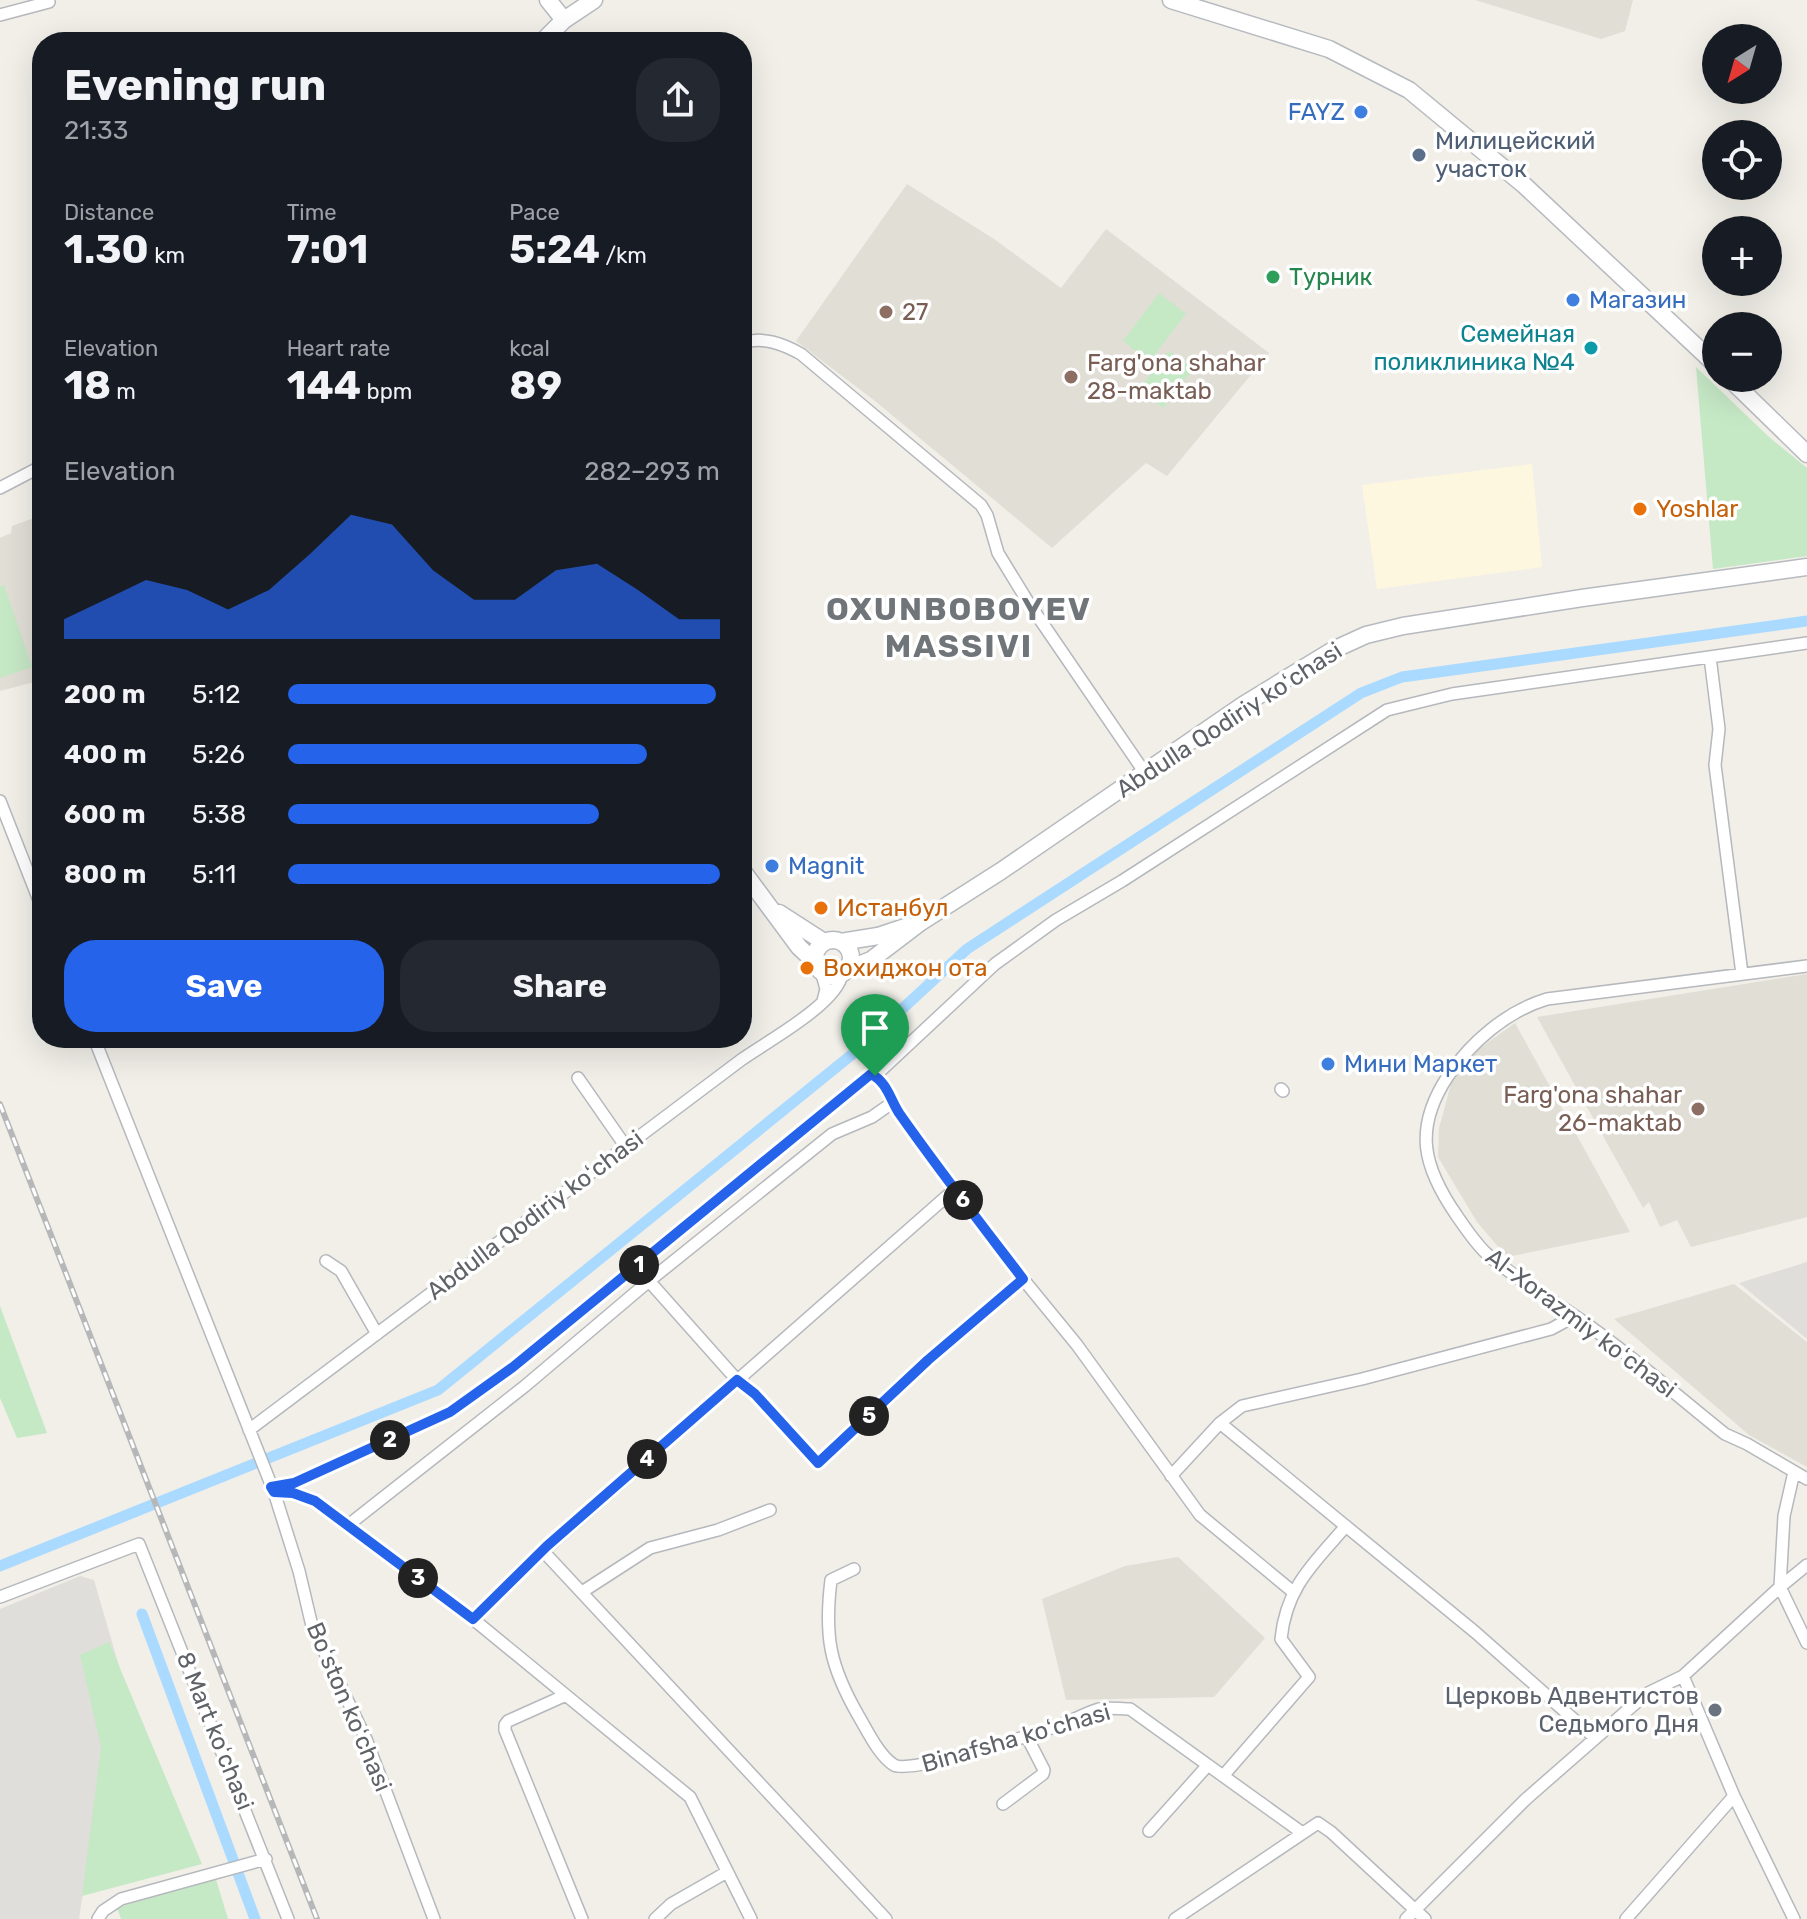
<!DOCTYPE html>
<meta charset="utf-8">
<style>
:root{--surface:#171b24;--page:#242831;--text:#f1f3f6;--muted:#9ea1a6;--accent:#2563eb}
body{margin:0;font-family:Rubik,sans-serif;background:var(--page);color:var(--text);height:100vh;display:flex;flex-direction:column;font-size:30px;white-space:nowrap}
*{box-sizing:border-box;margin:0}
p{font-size:26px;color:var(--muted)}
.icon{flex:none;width:44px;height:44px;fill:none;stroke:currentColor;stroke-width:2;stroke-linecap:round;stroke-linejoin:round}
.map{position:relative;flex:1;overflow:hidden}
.drawer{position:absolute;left:32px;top:32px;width:720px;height:1016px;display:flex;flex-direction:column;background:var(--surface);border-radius:32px;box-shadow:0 8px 32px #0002}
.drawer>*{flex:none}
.needle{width:52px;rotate:217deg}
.controls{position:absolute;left:1702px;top:24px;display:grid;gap:16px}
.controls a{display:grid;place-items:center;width:80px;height:80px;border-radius:50%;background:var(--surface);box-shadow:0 8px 32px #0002;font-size:40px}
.pin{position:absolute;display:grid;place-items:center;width:68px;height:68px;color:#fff;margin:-82px -34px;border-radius:50% 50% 50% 0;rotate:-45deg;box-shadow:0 0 8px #0007}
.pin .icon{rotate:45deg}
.km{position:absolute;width:40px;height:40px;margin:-20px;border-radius:50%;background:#222;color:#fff;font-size:22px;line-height:40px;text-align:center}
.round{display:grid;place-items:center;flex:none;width:84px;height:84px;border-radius:32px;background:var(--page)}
.overview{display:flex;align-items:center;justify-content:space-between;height:136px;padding:0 32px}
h1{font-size:44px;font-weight:700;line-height:60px}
.stats{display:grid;grid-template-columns:repeat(3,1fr);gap:12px;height:136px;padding:8px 32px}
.stats div{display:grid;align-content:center}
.stats b{font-size:40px;font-weight:700}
.stats small{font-size:22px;font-weight:400}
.stats p{font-size:22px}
.chart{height:224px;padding:16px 32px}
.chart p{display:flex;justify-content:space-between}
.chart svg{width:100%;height:144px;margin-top:8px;fill:var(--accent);opacity:.7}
.primary-button{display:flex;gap:16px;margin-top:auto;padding:16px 32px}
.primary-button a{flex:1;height:92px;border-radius:32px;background:var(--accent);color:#fff;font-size:32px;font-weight:700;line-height:92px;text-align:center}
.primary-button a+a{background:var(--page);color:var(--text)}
ul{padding:0 32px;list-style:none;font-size:26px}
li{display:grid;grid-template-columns:128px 96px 1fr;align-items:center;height:60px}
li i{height:20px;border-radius:10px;background:var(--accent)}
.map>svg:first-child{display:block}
.commercial{fill:#fef7e0}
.industrial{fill:#e0deda}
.education{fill:#e1ded6}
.green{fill:#c5e8c5}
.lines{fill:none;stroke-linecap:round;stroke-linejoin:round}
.canal{stroke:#aadaff;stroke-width:11}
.street-casing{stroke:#b5b8bc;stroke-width:14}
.secondary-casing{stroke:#b6babf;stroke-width:19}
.street{stroke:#fff;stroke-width:11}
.secondary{stroke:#fff;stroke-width:16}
.rail-casing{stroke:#b6b7b8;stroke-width:6}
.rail{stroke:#fff;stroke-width:3;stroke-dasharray:9;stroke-linecap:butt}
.route-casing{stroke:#fff;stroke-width:16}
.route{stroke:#2563eb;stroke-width:10}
.shop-dot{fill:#3f7fe0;stroke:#fff;stroke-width:3}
.service-dot{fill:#5c6f8a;stroke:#fff;stroke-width:3}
.leisure-dot{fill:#2e9e5b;stroke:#fff;stroke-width:3}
.education-dot{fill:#8d6e63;stroke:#fff;stroke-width:3}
.culture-dot{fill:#0f9aa8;stroke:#fff;stroke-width:3}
.food-dot{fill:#e8710a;stroke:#fff;stroke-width:3}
.worship-dot{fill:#6b7280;stroke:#fff;stroke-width:3}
.labels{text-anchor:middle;stroke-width:7;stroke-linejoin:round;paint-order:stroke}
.shop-label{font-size:24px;fill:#366cbe;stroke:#fff;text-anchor:start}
.service-label{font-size:24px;fill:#4e5e75;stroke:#fff;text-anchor:start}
.leisure-label{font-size:24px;fill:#27864d;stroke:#fff;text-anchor:start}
.education-label{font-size:24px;fill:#785e54;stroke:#fff;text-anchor:start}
.culture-label{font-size:24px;fill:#0d838f;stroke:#fff;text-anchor:end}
.food-label{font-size:24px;fill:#c56008;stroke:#fff;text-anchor:start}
.street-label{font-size:24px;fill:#5f6368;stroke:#fff}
.worship-label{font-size:24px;fill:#5b616d;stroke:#fff;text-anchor:end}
.district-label{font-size:32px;font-weight:bold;letter-spacing:2px;fill:#70757a;stroke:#fff}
</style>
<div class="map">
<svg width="1807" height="1919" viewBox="0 0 1807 1919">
<rect width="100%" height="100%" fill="#f1efe8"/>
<!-- commercial -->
<path class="commercial" d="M1532,464L1542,567L1377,589L1362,485Z"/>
<!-- industrial -->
<path class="industrial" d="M1807,1262V1339L1739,1283Z
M80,1576L94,1580L139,1735L104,1750L79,1919H0V1609Z"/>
<!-- education -->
<path class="education" d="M1475,0H1633L1625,31L1601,39Z
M907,184L994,239L1061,288L1106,229L1269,353L1167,476L1146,463L1052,548L875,401L796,341Z
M42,515V680L0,691V538L11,533L12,526Z
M1807,974V1217L1691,1247L1677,1220L1660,1227L1649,1202L1643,1208L1537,1017Z
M1515,1023L1630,1232L1507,1257L1477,1222L1438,1157L1439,1128L1451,1084L1473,1053Z
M1734,1284L1807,1342V1467L1749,1435L1614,1319Z
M1178,1557L1265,1638L1214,1697L1066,1700L1042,1599L1125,1566Z"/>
<!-- green -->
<path class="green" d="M1159,293L1186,314L1149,362L1123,341Z
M1169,351L1193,369L1163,408L1139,389Z
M1696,367L1769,437L1807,468V556L1713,569Z
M4,585L32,667L0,678V586Z
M0,1306L47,1433L17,1438L0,1398Z
M109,1642L202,1864L82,1896L101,1747L80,1655Z
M215,1876L228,1919H121L117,1908Z"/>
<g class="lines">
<!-- canal -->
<path class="canal" d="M0,1566L438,1390L860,1048L967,949L1361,693L1402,677L1807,621
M142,1614L255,1919"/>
<defs>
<path id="street" d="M0,15L49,2
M742,343C763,336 783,344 801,354L981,505L987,515L998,553L1028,602L1145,773
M0,488L42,466
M1710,657L1719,729L1715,765L1742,974
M0,801L42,908
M1807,966L1547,999C1507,1011 1471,1042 1448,1076C1413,1129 1423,1167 1457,1216C1466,1229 1476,1244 1487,1254C1519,1282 1558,1303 1592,1328C1638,1361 1681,1399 1725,1434L1747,1444L1807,1479
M821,971L826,989L823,1001
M94,1038L274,1492L299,1571L312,1626L366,1739L434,1919
M872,1075L885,1085L892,1103L918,1140L1023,1279L1077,1345L1200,1515L1292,1591
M875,1076L995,964L1056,920L1122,881L1387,710L1452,694L1807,643
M578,1078L626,1147
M1281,1089L1283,1091
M326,1261L341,1271L377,1334
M649,1281L737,1380L755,1394L818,1463L928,1360L1023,1279
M1220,1423L1475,1632L1595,1738
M249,1430L741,1060C766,1042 837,1004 842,974
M1171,1476L1220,1423L1242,1406L1362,1379L1551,1329L1575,1316
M271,1487L294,1483L450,1412L513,1367L871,1074
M274,1492L293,1493L315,1501L473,1619L690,1797L751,1919
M347,1526L525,1386L649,1281L832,1134L872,1117L892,1103
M543,1551L955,1189
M1807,1565L1780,1587L1807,1643
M854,1569L831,1580C824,1637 830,1666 858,1715C867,1730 879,1756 894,1765C910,1775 1041,1732 1065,1723C1076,1719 1088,1712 1099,1709C1109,1707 1120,1709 1130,1709L1301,1832
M582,1592L650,1548L718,1530L770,1510
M0,1597L139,1544L288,1919
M473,1619L543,1551L886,1919
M1683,1676L1734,1796L1794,1919
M566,1695L508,1721L505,1725V1730L582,1919
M1223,1776L1309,1677L1281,1639C1286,1587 1314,1563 1346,1526
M1003,1804L1043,1774L1044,1770L1026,1735
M1149,1831L1208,1765
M98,1919L103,1911L121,1899L266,1859
M655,1919L671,1904L727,1872
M1175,1919L1318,1823L1331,1832L1425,1919
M1406,1919L1526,1799L1646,1694L1683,1676L1780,1587L1784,1516L1794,1472
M1626,1919L1734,1796"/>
<path id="secondary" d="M548,0L564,20
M1171,0L1329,49L1409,90L1524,185L1716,365
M542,42L564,20L594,0
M1729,378L1807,454
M742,870L799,947L816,963
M779,913L824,942
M815 958a18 18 0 1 1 36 0a18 18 0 1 1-36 0Z
M841,942L878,936L908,926
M846,970L871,960L921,922L1001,871L1243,705L1333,650L1366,635L1403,626L1582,598L1807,567"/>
</defs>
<!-- street casing -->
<use href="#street" class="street-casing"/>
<!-- secondary casing -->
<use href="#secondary" class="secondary-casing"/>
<!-- street -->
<use href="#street" class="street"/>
<!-- secondary -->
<use href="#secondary" class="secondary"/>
<defs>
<path id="rail" d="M0,1104L317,1919"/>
</defs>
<!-- rail casing -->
<use href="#rail" class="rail-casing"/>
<!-- rail -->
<use href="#rail" class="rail"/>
</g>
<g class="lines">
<defs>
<path id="route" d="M871,1074C887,1082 890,1099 899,1113C939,1170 981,1224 1023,1279L928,1360L818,1463L755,1394L737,1380L547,1546L473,1619L315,1501L293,1493L274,1492L271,1487L294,1483L450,1412L513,1367Z"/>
</defs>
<!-- route casing -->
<use href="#route" class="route-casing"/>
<!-- route -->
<use href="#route" class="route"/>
</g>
<!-- markers -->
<g class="shop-dot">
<circle cx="1361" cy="112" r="8"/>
<circle cx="1573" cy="300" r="8"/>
<circle cx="772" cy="866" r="8"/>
<circle cx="1328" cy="1064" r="8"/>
</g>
<circle class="service-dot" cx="1419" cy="155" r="8"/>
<circle class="leisure-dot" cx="1273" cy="277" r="8"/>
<g class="education-dot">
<circle cx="886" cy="312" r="8"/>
<circle cx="1071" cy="377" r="8"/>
<circle cx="1698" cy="1109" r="8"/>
</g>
<circle class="culture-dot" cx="1591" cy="348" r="8"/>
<g class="food-dot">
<circle cx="1640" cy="509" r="8"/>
<circle cx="821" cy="908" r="8"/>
<circle cx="807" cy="968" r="8"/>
</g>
<circle class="worship-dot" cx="1715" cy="1710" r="8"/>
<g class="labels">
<!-- shop labels -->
<g class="shop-label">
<text x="1345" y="120" text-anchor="end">FAYZ</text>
<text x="1589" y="308">Магазин</text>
<text x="788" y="874">Magnit</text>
<text x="1344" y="1072">Мини Маркет</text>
</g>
<!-- service labels -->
<g class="service-label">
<text x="1435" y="149">Милицейский<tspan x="1435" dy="28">участок</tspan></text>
</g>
<!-- leisure labels -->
<g class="leisure-label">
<text x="1289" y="285">Турник</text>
</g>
<!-- education labels -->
<g class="education-label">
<text x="902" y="320">27</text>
<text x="1087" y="371">Farg'ona shahar<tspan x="1087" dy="28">28-maktab</tspan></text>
<text x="1682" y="1103" text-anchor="end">Farg'ona shahar<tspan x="1682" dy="28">26-maktab</tspan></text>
</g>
<!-- culture labels -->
<g class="culture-label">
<text x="1575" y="342">Семейная<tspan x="1575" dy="28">поликлиника №4</tspan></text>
</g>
<!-- food labels -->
<g class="food-label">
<text x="1656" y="517">Yoshlar</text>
<text x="837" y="916">Истанбул</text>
<text x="823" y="976">Вохиджон ота</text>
</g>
<!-- street labels -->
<g class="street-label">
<text transform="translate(1229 720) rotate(-33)" y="8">Abdulla Qodiriy koʻchasi</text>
<text transform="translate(535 1215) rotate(-37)" y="8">Abdulla Qodiriy koʻchasi</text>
<text transform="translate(1581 1323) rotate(37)" y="8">Al-Xorazmiy koʻchasi</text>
<text transform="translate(349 1707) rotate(67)" y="8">Boʻston koʻchasi</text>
<text transform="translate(215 1731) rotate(68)" y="8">8 Mart koʻchasi</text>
<text transform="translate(1016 1738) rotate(-16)" y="8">Binafsha koʻchasi</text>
</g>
<!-- worship labels -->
<g class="worship-label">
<text x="1699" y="1704">Церковь Адвентистов<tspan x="1699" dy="28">Седьмого Дня</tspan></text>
</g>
<!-- district labels -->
<g class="district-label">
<text x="959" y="620">OXUNBOBOYEV<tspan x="959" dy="37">MASSIVI</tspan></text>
</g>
</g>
</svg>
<div class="controls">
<a><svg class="needle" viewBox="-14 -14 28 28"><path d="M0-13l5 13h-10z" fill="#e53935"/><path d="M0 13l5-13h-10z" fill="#9ea1a6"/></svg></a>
<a><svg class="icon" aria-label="locate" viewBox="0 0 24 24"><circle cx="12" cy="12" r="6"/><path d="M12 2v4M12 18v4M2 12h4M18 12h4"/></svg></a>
<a>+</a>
<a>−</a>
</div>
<div class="pin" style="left:875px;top:1076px;background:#1e9e55"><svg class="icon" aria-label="arrive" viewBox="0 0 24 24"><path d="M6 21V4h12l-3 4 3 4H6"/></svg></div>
<b class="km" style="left:639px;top:1265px">1</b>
<b class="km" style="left:390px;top:1440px">2</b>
<b class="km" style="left:418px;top:1578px">3</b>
<b class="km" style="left:647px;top:1459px">4</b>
<b class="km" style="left:869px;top:1416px">5</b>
<b class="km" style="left:963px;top:1200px">6</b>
<section class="drawer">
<div class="overview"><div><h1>Evening run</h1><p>21:33</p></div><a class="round"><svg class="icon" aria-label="share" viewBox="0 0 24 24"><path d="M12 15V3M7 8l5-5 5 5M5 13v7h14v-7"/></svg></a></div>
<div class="stats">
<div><p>Distance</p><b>1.30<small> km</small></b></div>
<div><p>Time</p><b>7:01</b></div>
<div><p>Pace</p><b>5:24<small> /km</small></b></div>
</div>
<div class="stats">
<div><p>Elevation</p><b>18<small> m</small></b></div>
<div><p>Heart rate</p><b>144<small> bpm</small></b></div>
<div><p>kcal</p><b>89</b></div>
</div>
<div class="chart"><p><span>Elevation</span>282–293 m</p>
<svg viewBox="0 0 160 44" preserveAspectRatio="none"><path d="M0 44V38L10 32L20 26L30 29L40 35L50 29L60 18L70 6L80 9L90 23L100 32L110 32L120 23L130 21L140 29L150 38L160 38V44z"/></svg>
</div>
<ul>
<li><b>200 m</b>5:12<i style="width:99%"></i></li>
<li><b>400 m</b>5:26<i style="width:83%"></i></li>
<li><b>600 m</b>5:38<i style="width:72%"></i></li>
<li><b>800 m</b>5:11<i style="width:100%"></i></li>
</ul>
<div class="primary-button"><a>Save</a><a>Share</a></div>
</section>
</div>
